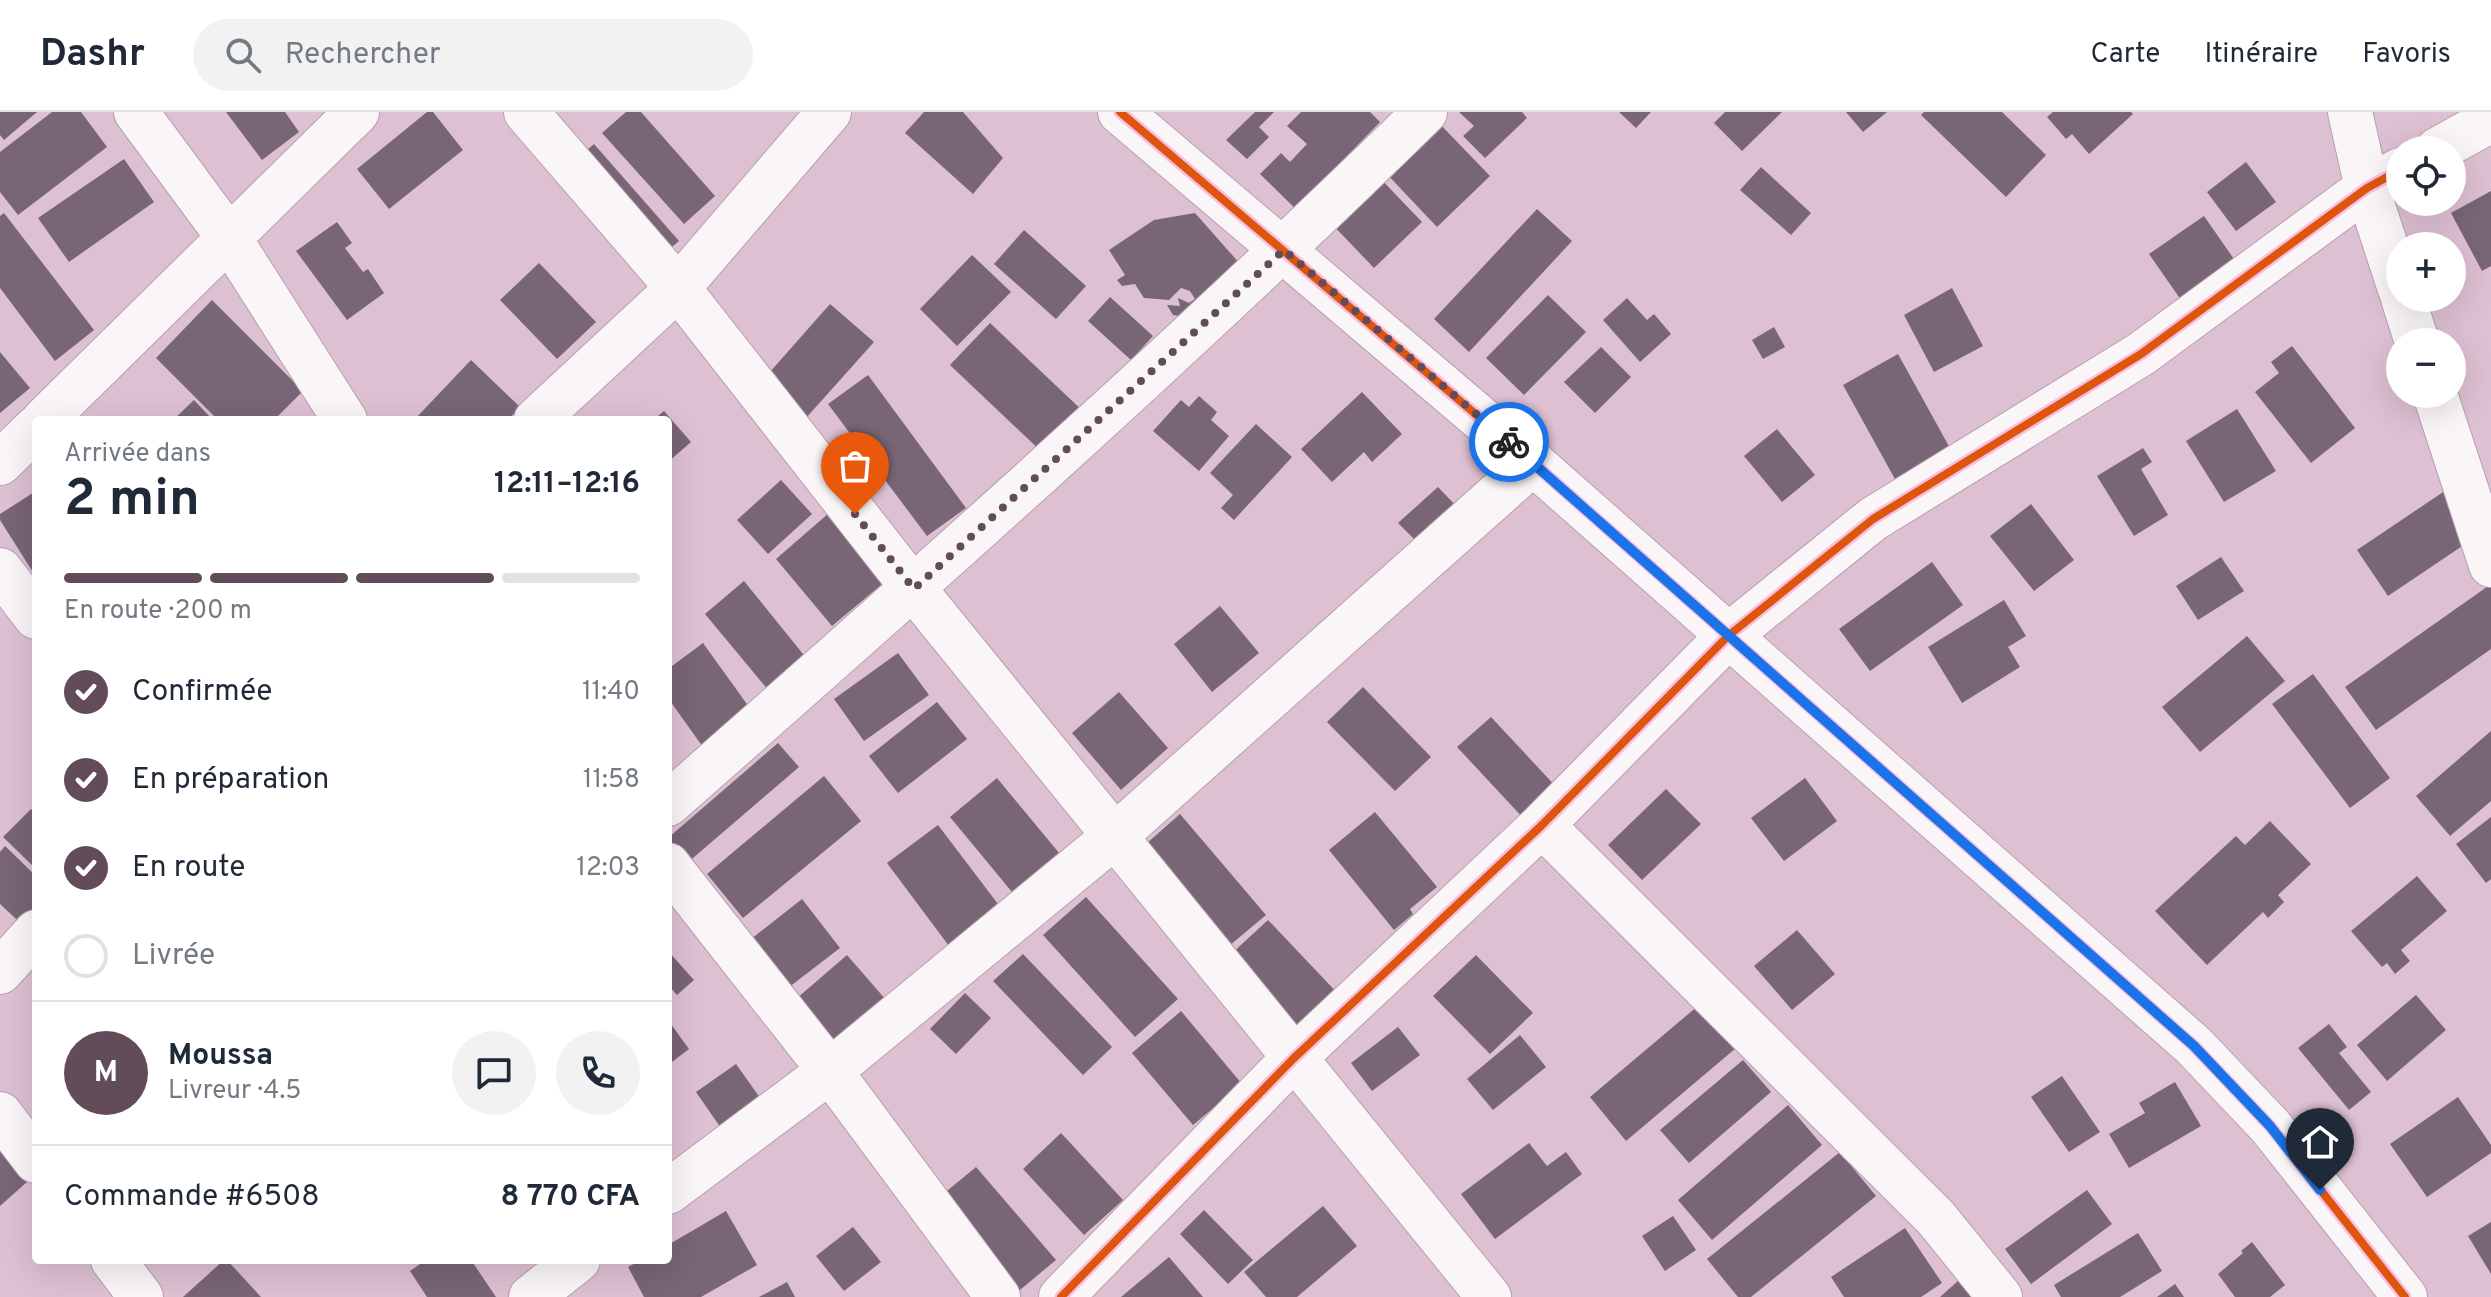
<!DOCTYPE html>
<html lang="fr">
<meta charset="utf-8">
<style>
body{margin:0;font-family:Overpass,sans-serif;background:#f2f2f3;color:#1f2937;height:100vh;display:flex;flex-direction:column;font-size:30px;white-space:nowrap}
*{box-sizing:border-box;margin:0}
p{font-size:26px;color:#747a83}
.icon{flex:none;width:44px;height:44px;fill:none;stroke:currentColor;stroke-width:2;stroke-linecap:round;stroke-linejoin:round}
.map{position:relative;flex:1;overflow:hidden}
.sheet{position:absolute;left:32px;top:304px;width:640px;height:848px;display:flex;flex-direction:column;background:#fff;border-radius:8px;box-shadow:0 8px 32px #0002}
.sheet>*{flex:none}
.fabs{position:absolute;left:2386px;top:24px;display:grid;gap:16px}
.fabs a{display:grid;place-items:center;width:80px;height:80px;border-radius:50%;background:#fff;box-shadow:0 8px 32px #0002;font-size:40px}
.pin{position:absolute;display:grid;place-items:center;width:68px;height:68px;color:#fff;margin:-82px -34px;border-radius:50% 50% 50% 0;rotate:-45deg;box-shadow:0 0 8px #0007}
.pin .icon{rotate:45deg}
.courier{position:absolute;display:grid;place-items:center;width:80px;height:80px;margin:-40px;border:6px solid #1a73e8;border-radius:50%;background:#fff;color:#222;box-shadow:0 2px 10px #0007}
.headline em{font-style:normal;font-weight:700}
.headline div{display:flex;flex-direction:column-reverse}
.headline{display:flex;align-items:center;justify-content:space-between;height:136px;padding:0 32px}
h1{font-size:52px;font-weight:700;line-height:60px}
.bar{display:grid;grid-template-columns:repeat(4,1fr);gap:12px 8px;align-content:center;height:96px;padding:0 32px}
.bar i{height:10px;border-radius:6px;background:#e0e1e3}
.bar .active{background:#624c5a}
.bar p{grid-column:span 4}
.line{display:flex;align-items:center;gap:20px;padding:0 32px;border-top:2px solid #e0e1e3}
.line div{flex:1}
.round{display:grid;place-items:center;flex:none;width:84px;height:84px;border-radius:42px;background:#f2f2f3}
ol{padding:0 32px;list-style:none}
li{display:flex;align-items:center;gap:24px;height:88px}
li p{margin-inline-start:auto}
li .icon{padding:8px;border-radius:50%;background:#624c5a;color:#fff;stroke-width:4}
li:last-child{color:#747a83}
li i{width:44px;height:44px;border:4px solid #e0e1e3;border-radius:50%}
header{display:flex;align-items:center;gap:48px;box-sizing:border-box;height:112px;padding:0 40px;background:#fff;border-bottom:2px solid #e0e1e3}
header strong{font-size:38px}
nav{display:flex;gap:44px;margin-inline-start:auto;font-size:28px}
.search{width:560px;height:72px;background:#f2f2f3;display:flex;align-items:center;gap:20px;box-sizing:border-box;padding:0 28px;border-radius:44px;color:#747a83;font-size:30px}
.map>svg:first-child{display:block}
</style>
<header>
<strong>Dashr</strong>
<div class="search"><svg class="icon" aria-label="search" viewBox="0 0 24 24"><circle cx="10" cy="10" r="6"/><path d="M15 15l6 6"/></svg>Rechercher</div>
<nav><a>Carte</a><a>Itinéraire</a><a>Favoris</a></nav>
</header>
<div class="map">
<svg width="2491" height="1185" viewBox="0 0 2491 1185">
<rect width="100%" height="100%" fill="#ddc0d2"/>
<!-- building -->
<path fill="#786575" d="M0 0H37L4 28 0 23Z
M52 0H81L107 35 18 103 0 80V40Z
M226 0H285L299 20 262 48Z
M427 0H433L463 38 389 97 357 57Z
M626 0H641L715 84 684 112 602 21Z
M924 0H963L1003 46 973 82 905 21Z
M1255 0H1274L1259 15 1269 25 1247 47 1226 28Z
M1301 0H1370L1380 10 1311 81 1305 106 1260 62 1281 41 1290 50 1307 32 1287 14Z
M1459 0H1522L1527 6 1485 46 1463 24 1474 14Z
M1619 0H1651L1636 16Z
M1725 0H1782L1742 39 1714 11Z
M1846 0H1887L1863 20Z
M1924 0H2002L2046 43 2006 85 1921 3Z
M2053 0H2131L2133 2 2089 42 2072 22 2066 27 2047 5Z
M1436 8 1490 64 1437 115 1384 59Z
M594 32 679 129 642 160 557 64Z
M124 47 154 90 69 150 38 106Z
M2246 50 2276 90 2236 119 2207 80Z
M1761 55 1811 101 1791 123 1740 78Z
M1377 63 1422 110 1374 156 1329 109Z
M2491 79V154L2482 159 2451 101Z
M1537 97 1572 129 1469 240 1434 207Z
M4 101 94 218 55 249 0 176V104Z
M1195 101 1249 162 1197 207 1173 203 1167 193 1180 194 1178 186 1189 191 1195 187 1190 179 1181 176 1169 188 1144 186 1135 172 1122 174 1117 168 1125 163 1109 138 1154 108Z
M2204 104 2243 160 2188 198 2149 142Z
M337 110 352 131 345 136 363 160 368 157 384 181 347 208 296 139Z
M1024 118 1086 174 1056 207 994 152Z
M972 143 1011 180 957 234 920 197Z
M539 151 596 210 557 247 500 188Z
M1952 176 1983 234 1934 260 1904 203Z
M1548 183 1586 220 1524 283 1486 246Z
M1110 185 1153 224 1131 248 1088 209Z
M1627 186 1647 208 1654 202 1671 222 1640 250 1603 208Z
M212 188 303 279 274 308H218L156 246Z
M830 192 874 230 789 325 746 287Z
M990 211 1086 302 1046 344 950 253Z
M1774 215 1785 235 1763 247 1752 228Z
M2292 234 2355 316 2311 351 2255 280 2279 261 2271 250Z
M1601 235 1631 265 1595 301 1564 270Z
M0 240 30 276 0 301Z
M1898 242 1956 347 1901 378 1843 273Z
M471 248 520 295 508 308H414Z
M868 263 966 396 927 424 828 292Z
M1362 280 1402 322 1372 350 1364 340 1332 370 1301 337Z
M1199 284 1217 300 1211 308 1229 324 1199 359 1153 319 1181 288 1189 295Z
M194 288 213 308H173Z
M2237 297 2276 359 2224 390 2186 329Z
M664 299 691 330 668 350V308H653Z
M1256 312 1292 345 1234 408 1221 396 1233 383 1210 361Z
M1777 317 1815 363 1782 390 1744 344Z
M2143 336 2152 350 2141 357 2168 403 2134 424 2097 364Z
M781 368 812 402 768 442 737 408Z
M2458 370 2489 416 2388 484 2357 438Z
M1438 375 1458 396 1419 432 1398 411Z
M36 379V465L0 408V402Z
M2031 392 2074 448 2034 479 1990 424Z
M829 401 887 468 832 514 776 447Z
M2221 445 2244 479 2198 508 2176 474Z
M1932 450 1963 493 1870 559 1839 517Z
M744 469 807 547 769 579 705 502Z
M2491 472V537L2376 618 2345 575Z
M2004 488 2026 524 2008 535 2020 555 1962 591 1928 535Z
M1220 494 1259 541 1212 580 1174 532Z
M2247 524 2285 569 2200 640 2162 595Z
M703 531 754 602 705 638 668 586V557Z
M898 541 929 583 864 629 834 587Z
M2313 562 2390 666 2350 696 2272 592Z
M1363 575 1431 645 1395 679 1327 610Z
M1119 580 1168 636 1121 678 1072 621Z
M937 590 967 627 898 681 869 644Z
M1491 605 1560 679 1526 709 1457 635Z
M2491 619V689L2450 724 2416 684Z
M778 631 799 655 686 752 668 732V726Z
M824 664 861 709 743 806 707 762Z
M997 666 1069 753 1022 792 950 705Z
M1805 666 1837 709 1784 749 1751 706Z
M1666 677 1701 712 1642 768 1608 733Z
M31 697 36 702V757L3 725Z
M1375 700 1437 775 1410 797 1413 802 1394 818 1329 738Z
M1180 702 1266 803 1223 839 1138 739Z
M2491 705V767L2486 771 2456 732Z
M2270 709 2311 752 2278 783 2284 790 2268 806 2263 800 2207 853 2155 799 2236 724 2245 733Z
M938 713 1001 796 949 834 887 751Z
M5 734 36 764V813L30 820 0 792V740Z
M2417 764 2447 799 2401 838 2410 849 2395 862 2387 851 2382 855 2351 819Z
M1086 785 1178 887 1135 925 1043 823Z
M802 787 840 836 784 879 746 831Z
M1268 808 1343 887 1305 922 1230 843Z
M1797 818 1835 862 1792 898 1754 854Z
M668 839 694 868 677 883 668 873Z
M1023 842 1112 935 1083 963 993 869Z
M847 843 893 896 843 940 796 887Z
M1476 843 1533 901 1490 942 1433 884Z
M965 881 991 906 956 942 930 917Z
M2416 883 2446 918 2387 969 2357 933Z
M1699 893 1736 936 1626 1029 1590 985Z
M1181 899 1242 972 1193 1013 1132 941Z
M668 908 689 937 668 953Z
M2329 912 2347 935 2339 941 2371 980 2349 998 2298 936Z
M1398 915 1420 943 1372 979 1351 951Z
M1520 923 1546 955 1493 998 1467 967Z
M1743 948 1771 980 1689 1051 1660 1018Z
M736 952 763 990 723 1019 696 980Z
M2062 964 2100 1020 2069 1040 2031 985Z
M2175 970 2201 1014 2129 1056 2109 1022 2145 1001 2139 991Z
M2458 985 2491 1033V1041L2427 1085 2390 1032Z
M1788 993 1822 1033 1712 1128 1678 1088Z
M0 1017 36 1062 0 1094Z
M1061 1021 1123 1088 1084 1123 1023 1057Z
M1529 1031 1547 1054 1566 1040 1582 1062 1495 1127 1461 1082Z
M1840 1040 1876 1084 1751 1185H1738L1707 1147Z
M976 1055 1056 1148 1015 1182 936 1088Z
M2087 1078 2112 1112 2031 1172 2005 1137Z
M1323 1094 1357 1134 1297 1185H1266L1244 1160Z
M1204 1098 1253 1148 1228 1172 1180 1122Z
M726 1099 757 1153 701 1185H644L628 1155 641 1148H668V1133Z
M1673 1104 1696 1138 1665 1159 1642 1124Z
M2491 1110V1162L2468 1124Z
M853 1115 881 1150 844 1179 816 1144Z
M1905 1116 1942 1171 1921 1185H1844L1831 1165Z
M2138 1121 2162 1159 2120 1185H2061L2054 1173Z
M2252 1130 2285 1173 2270 1185H2235L2218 1162 2243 1141 2241 1139Z
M1169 1145 1203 1185H1121Z
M224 1148H227L261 1185H183Z
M426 1148H471L496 1185H427L410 1159Z
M1959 1168 1974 1185H1940Z
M787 1170 795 1185H759Z
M2175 1172 2184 1185H2157Z"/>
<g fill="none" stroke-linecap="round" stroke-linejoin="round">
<defs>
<path id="street" d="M136 0 229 126 345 308
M526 0 678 176 914 477 1489 1185
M2350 0 2367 76 2400 177
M2437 38 2491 8
M2403 186 2417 230
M2435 282 2491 453
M44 308 357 0
M536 308 678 176 829 0
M0 351 36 316
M0 458 36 505
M668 692C925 466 1181 239 1425 0
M1542 713 1936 1106 2000 1185
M668 753 830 959 998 1185
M0 860 36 820
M0 1002 36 1049
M668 1080 830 959 1115 724 1533 351
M113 1148 141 1185
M531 1185 578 1148
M1061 1185 1293 947 1542 713 1728 524 1873 407 2141 242 2367 76 2400 58"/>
<path id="secondary" d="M1120 0 1533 351 2194 934 2270 1014 2405 1185"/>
</defs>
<!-- street casing -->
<use href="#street" stroke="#b7a0ae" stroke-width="46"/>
<!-- secondary casing -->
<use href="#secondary" stroke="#b7a0ae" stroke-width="46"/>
<!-- street -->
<use href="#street" stroke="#faf6f8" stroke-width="44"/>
<!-- secondary -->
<use href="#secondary" stroke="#faf6f8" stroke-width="44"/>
<defs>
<path id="cycleway" d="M1120 0 1533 351 2194 934 2270 1014 2405 1185
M1061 1185 1293 947 1542 713 1728 524 1873 407 2141 242 2367 76 2400 58"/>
</defs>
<!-- cycleway casing -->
<use href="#cycleway" stroke="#f7c0e3" stroke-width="13"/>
<!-- cycleway -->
<use href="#cycleway" stroke="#de550d" stroke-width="8"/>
</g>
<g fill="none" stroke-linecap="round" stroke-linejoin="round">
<!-- done -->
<path stroke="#624c5a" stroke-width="8" stroke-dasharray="0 14.4" d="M855 402 914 477 1284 138 1509 330"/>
<!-- route -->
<path stroke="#1a73e8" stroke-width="10" d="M1509 330 2194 934 2270 1014 2320 1078"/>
</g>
</svg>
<div class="fabs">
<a><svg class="icon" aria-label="locate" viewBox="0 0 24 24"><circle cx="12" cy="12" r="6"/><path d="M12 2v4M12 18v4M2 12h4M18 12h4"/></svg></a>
<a>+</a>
<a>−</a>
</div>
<div class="pin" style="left:855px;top:402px;background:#ea580c"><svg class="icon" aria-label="bag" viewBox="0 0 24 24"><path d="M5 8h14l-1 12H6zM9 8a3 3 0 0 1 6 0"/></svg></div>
<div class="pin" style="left:2320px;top:1078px;background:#1f2937"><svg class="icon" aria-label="home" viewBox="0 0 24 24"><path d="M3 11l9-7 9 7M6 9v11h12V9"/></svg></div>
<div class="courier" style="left:1509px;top:330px"><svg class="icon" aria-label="bike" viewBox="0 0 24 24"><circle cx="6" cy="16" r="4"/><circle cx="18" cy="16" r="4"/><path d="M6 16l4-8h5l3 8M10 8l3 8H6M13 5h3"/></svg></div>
<section class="sheet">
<div class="headline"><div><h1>2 min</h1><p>Arrivée dans</p></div><em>12:11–12:16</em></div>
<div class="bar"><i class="active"></i><i class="active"></i><i class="active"></i><i></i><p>En route · 200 m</p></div>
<ol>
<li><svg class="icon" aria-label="check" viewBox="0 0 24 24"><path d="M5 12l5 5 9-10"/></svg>Confirmée<p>11:40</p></li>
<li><svg class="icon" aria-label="check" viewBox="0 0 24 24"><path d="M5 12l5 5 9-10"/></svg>En préparation<p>11:58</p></li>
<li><svg class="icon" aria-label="check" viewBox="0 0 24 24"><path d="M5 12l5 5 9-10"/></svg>En route<p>12:03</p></li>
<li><i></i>Livrée</li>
</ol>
<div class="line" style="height:144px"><b class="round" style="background:#624c5a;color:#fff">M</b><div><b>Moussa</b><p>Livreur · 4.5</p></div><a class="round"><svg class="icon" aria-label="chat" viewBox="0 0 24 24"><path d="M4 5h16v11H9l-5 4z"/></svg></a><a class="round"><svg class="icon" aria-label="phone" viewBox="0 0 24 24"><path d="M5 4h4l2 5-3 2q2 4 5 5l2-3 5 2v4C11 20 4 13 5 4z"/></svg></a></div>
<div class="line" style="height:104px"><div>Commande #6508</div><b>8 770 CFA</b></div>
</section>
</div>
